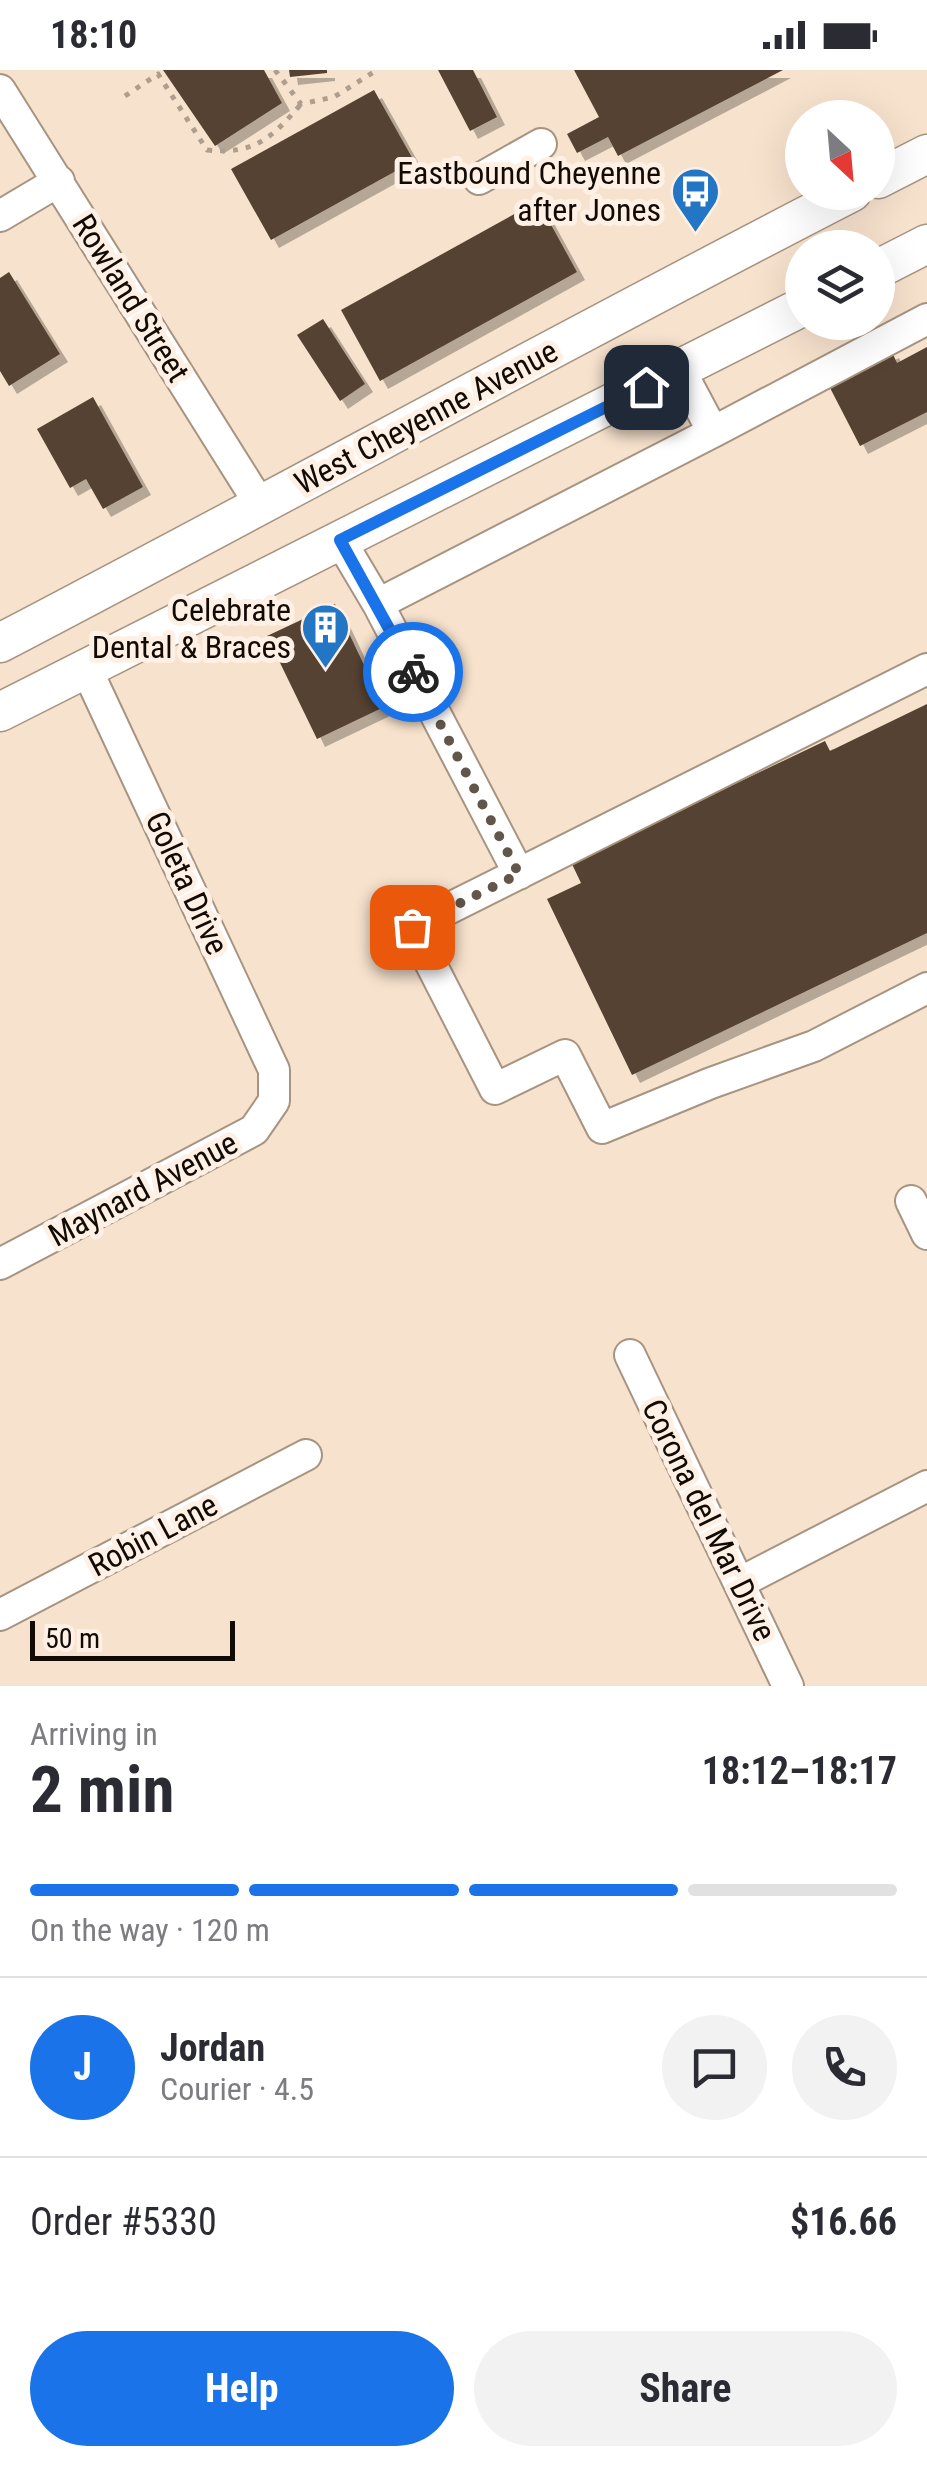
<!DOCTYPE html>
<meta charset="utf-8">
<style>
body{margin:0;font-family:"Roboto Condensed",sans-serif;background:#f2f2f3;color:#2b2b33;height:100vh;display:flex;flex-direction:column;font-size:38px;white-space:nowrap}
*{box-sizing:border-box;margin:0}
p{font-size:32px;color:#7c7c81}
.icon{flex:none;width:55px;height:55px;fill:none;stroke:currentColor;stroke-width:2;stroke-linecap:round;stroke-linejoin:round}
.map{position:relative;height:1616px;overflow:hidden}
.panel{display:flex;flex-direction:column;background:#fff;flex:1}
.panel>*{flex:none}
.needle{width:65px;rotate:154deg}
.tools{position:absolute;left:785px;top:30px;display:grid;gap:20px}
.tools a{display:grid;place-items:center;width:110px;height:110px;border-radius:50%;background:#fff;box-shadow:0 10px 40px #0002;font-size:50px}
.scale{position:absolute;left:30px;bottom:25px;width:205px;box-sizing:border-box;padding-left:10px;border:5px solid #120b05;border-top:0;font-size:28px;line-height:35px;white-space:nowrap;color:#120b05;-webkit-text-stroke:8px #fef0e4;paint-order:stroke}
.pin{position:absolute;display:grid;place-items:center;width:85px;height:85px;color:#fff;margin:-42px;border-radius:20px;box-shadow:0 5px 15px #0006}
.courier{position:absolute;display:grid;place-items:center;width:100px;height:100px;margin:-50px;border:8px solid #1a73e8;border-radius:50%;background:#fff;color:#222;box-shadow:0 2px 12px #0007}
.summary em{font-style:normal;font-weight:700}
.summary div{display:flex;flex-direction:column-reverse}
.summary{display:flex;align-items:center;justify-content:space-between;height:170px;padding:0 30px}
h1{font-size:65px;font-weight:700;line-height:75px}
.bar{display:grid;grid-template-columns:repeat(4,1fr);gap:15px 10px;align-content:center;height:120px;padding:0 30px}
.bar i{height:12px;border-radius:8px;background:#e1e1e2}
.bar .active{background:#1a73e8}
.bar p{grid-column:span 4}
.line{display:flex;align-items:center;gap:25px;padding:0 30px;border-top:2px solid #e1e1e2}
.line div{flex:1}
.round{display:grid;place-items:center;flex:none;width:105px;height:105px;border-radius:52px;background:#f2f2f3}
.button{display:flex;gap:20px;margin-top:auto;padding:20px 30px}
.button a{flex:1;height:115px;border-radius:60px;background:#1a73e8;color:#fff;font-size:40px;font-weight:700;line-height:115px;text-align:center}
.button a+a{background:#f2f2f3;color:#2b2b33}
.status{display:flex;justify-content:space-between;align-items:center;height:70px;padding:0 50px;background:#fff;direction:ltr}
.status svg{height:28px;fill:currentColor}
.map>svg:first-child{display:block}
</style>
<div class="status"><b>18:10</b><svg viewBox="0 0 49 12"><path d="M0 12V9h3v3zM5 12V6h3v6zM10 12V3h3v9zM15 12V0h3v12zM26 1h20v11H26zM47 4h2v5h-2z"/></svg></div>
<div class="map">
<svg width="927" height="1616" viewBox="0 0 927 1616">
<defs>
<filter id="shadow"><feDropShadow dx="8" dy="8" stdDeviation="0" flood-color="#0004"/></filter>
</defs>
<rect width="100%" height="100%" fill="#f7e2cd"/>
<!-- building -->
<path fill="#544332" filter="url(#shadow)" d="M163 0H264L282 33 215 76Z
M289 0H327V3L290 7Z
M438 0H473L497 47 470 61Z
M574 0H783L618 86 608 67 577 83 567 64 599 47Z
M374 20 414 91 271 170 231 99Z
M538 131 577 202 380 311 341 240Z
M9 202 60 284 9 316 0 301V208Z
M323 249 365 314 340 331 297 265Z
M927 277V342L860 376 827 312 891 280 897 293Z
M93 327 143 417 103 439 86 409 70 418 37 359Z
M335 534 384 637 317 669 267 566Z
M927 634V863L632 1005 547 829 581 813 571 792 825 671 830 681Z"/>
<g fill="none" stroke-linecap="round" stroke-linejoin="round">
<defs>
<path id="minor" d="M0 20 261 436
M479 109 541 74
M0 146 59 111
M680 300 713 362 927 249
M340 470 378 534 519 804
M378 534 713 362
M927 599 412 857 495 1019 565 985 602 1058 711 1013 814 976 927 918
M911 1131 927 1164
M0 1194 254 1060 274 1031V1000L86 598
M630 1285 788 1616
M739 1513 927 1416
M0 1545 306 1385"/>
<path id="major" d="M878 109 927 84
M878 199 927 174
M0 573C285 424 566 269 852 122
M0 642 802 237"/>
</defs>
<!-- minor casing -->
<use href="#minor" stroke="#a79480" stroke-width="34"/>
<!-- major casing -->
<use href="#major" stroke="#a79480" stroke-width="41"/>
<!-- path -->
<path stroke="#ae9e8d" stroke-width="5" stroke-dasharray="5 8" stroke-linecap="butt" d="M275 0 301 34 334 27 377 0
M125 26 158 4 207 80C254 85 272 68 301 34"/>
<!-- minor -->
<use href="#minor" stroke="#fff" stroke-width="30"/>
<!-- major -->
<use href="#major" stroke="#fff" stroke-width="38"/>
</g>
<g fill="none" stroke-linecap="round" stroke-linejoin="round">
<!-- done -->
<path stroke="#62564b" stroke-width="10" stroke-dasharray="0 18" d="M412 857 519 804 413 602"/>
<!-- route -->
<path stroke="#1a73e8" stroke-width="12" d="M413 602 340 470 646 317"/>
</g>
<!-- icons -->
<defs>
<symbol id="bus-pin" viewBox="-11 -11 22 30"><path d="M0 17L-7.5 6A9.5 9.5 0 1 1 7.5 6Z" fill="#2276c4" stroke="#fef0e4"/><path d="M-5-6H5V4H4V6H2V4H-2V6H-4V4H-5ZM-3.5-4V0h7V-4ZM-3.5 1.2v1.5H-2V1.2ZM2 1.2v1.5H3.5V1.2Z" fill="#fff"/></symbol>
<symbol id="building-pin" viewBox="-11 -11 22 30"><path d="M0 17L-7.5 6A9.5 9.5 0 1 1 7.5 6Z" fill="#2276c4" stroke="#fef0e4"/><path d="M-4-6H4V6H1V3H-1V6H-4ZM-2.5-4.3h1.7v1.8h-1.7ZM.8-4.3h1.7v1.8H.8ZM-2.5-1h1.7V.8h-1.7ZM.8-1h1.7V.8H.8Z" fill="#fff"/></symbol>
</defs>
<g fill-rule="evenodd">
<use href="#bus-pin" x="668" y="94" width="55" height="75"/>
<use href="#building-pin" x="298" y="530" width="55" height="75"/>
</g>
<g text-anchor="middle" dominant-baseline="central" stroke-width="10" stroke-linejoin="round" paint-order="stroke">
<!-- poi labels -->
<g font-size="32" fill="#120b05" stroke="#fef0e4" text-anchor="end">
<text x="661" y="103">Eastbound Cheyenne<tspan x="661" dy="37">after Jones</tspan></text>
<text x="291" y="540">Celebrate<tspan x="291" dy="37">Dental &amp; Braces</tspan></text>
</g>
<!-- street labels -->
<g font-size="32" fill="#120b05" stroke="#fef0e4">
<text transform="translate(131 228) rotate(58)">Rowland Street</text>
<text transform="translate(426 347) rotate(-28)">West Cheyenne Avenue</text>
<text transform="translate(187 813) rotate(65)">Goleta Drive</text>
<text transform="translate(143 1119) rotate(-28)">Maynard Avenue</text>
<text transform="translate(709 1450) rotate(64)">Corona del Mar Drive</text>
<text transform="translate(153 1465) rotate(-28)">Robin Lane</text>
</g>
</g>
</svg>
<div class="tools">
<a><svg class="needle" viewBox="-14 -14 28 28"><path d="M0-13l5 13h-10z" fill="#e53935"/><path d="M0 13l5-13h-10z" fill="#7c7c81"/></svg></a>
<a><svg class="icon" aria-label="layers" viewBox="0 0 24 24"><path d="M12 4l9 5-9 5-9-5zM3 14l9 5 9-5"/></svg></a>
</div>
<div class="scale">50 m</div>
<div class="pin" style="left:412px;top:857px;background:#ea580c"><svg class="icon" aria-label="bag" viewBox="0 0 24 24"><path d="M5 8h14l-1 12H6zM9 8a3 3 0 0 1 6 0"/></svg></div>
<div class="pin" style="left:646px;top:317px;background:#1f2937"><svg class="icon" aria-label="home" viewBox="0 0 24 24"><path d="M3 11l9-7 9 7M6 9v11h12V9"/></svg></div>
<div class="courier" style="left:413px;top:602px"><svg class="icon" aria-label="bike" viewBox="0 0 24 24"><circle cx="6" cy="16" r="4"/><circle cx="18" cy="16" r="4"/><path d="M6 16l4-8h5l3 8M10 8l3 8H6M13 5h3"/></svg></div>
</div>
<section class="panel">
<div class="summary"><div><h1>2 min</h1><p>Arriving in</p></div><em>18:12–18:17</em></div>
<div class="bar"><i class="active"></i><i class="active"></i><i class="active"></i><i></i><p>On the way · 120 m</p></div>
<div class="line" style="height:180px"><b class="round" style="background:#1a73e8;color:#fff">J</b><div><b>Jordan</b><p>Courier · 4.5</p></div><a class="round"><svg class="icon" aria-label="chat" viewBox="0 0 24 24"><path d="M4 5h16v11H9l-5 4z"/></svg></a><a class="round"><svg class="icon" aria-label="phone" viewBox="0 0 24 24"><path d="M5 4h4l2 5-3 2q2 4 5 5l2-3 5 2v4C11 20 4 13 5 4z"/></svg></a></div>
<div class="line" style="height:130px"><div>Order #5330</div><b>$16.66</b></div>
<div class="button"><a>Help</a><a>Share</a></div>
</section>
